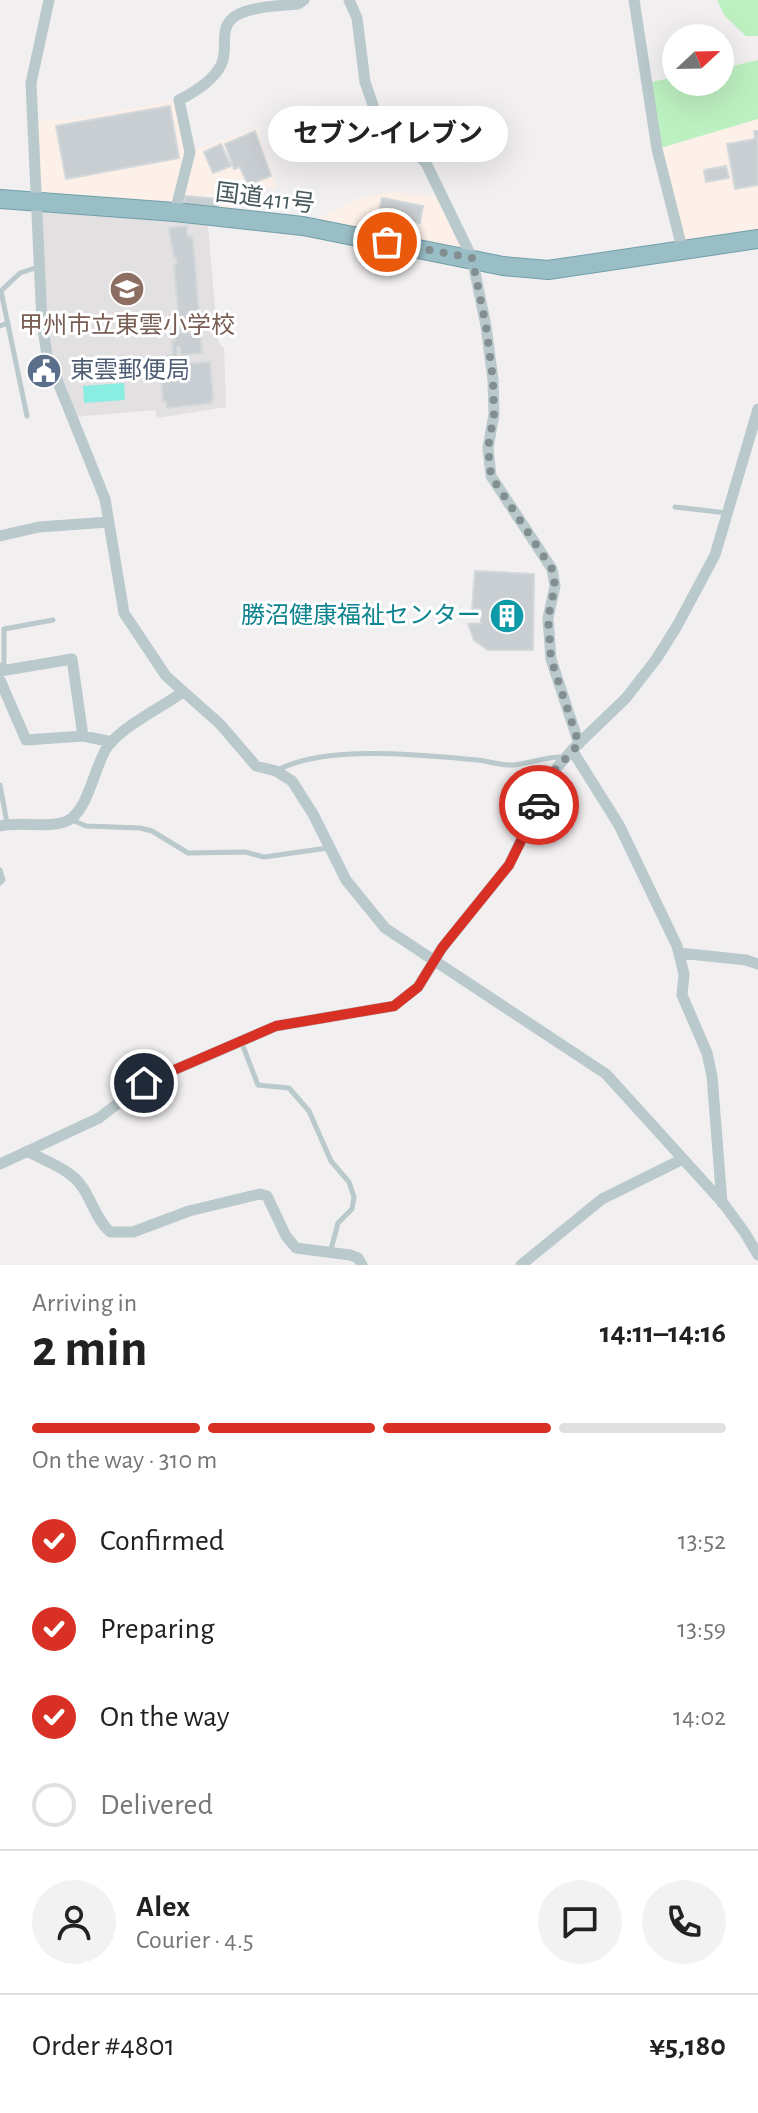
<!DOCTYPE html>
<meta charset="utf-8">
<style>
body{margin:0;font-family:"Alegreya Sans","Noto Sans JP",sans-serif;background:#f2f2f2;color:#222;height:100vh;display:flex;flex-direction:column;font-size:30px;white-space:nowrap}
*{box-sizing:border-box;margin:0}
p{font-size:26px;color:#767676}
.icon{flex:none;width:44px;height:44px;fill:none;stroke:currentColor;stroke-width:2;stroke-linecap:round;stroke-linejoin:round}
.map{position:relative;height:1265px;overflow:hidden}
.side{display:flex;flex-direction:column;background:#fff;flex:1}
.side>*{flex:none}
.needle{width:52px;rotate:68deg}
.tools{position:absolute;left:662px;top:24px;display:grid;gap:16px}
.tools a{display:grid;place-items:center;width:72px;height:72px;border-radius:50%;background:#fff;box-shadow:0 8px 32px #0002;font-size:40px}
.pin{position:absolute;display:grid;place-items:center;width:68px;height:68px;color:#fff;margin:-34px;border:4px solid #fff;border-radius:50%;box-shadow:0 2px 8px #0007}
.courier{position:absolute;display:grid;place-items:center;width:80px;height:80px;margin:-40px;border:6px solid #d93025;border-radius:50%;background:#fff;color:#222;box-shadow:0 2px 10px #0007}
.bubble{position:absolute;height:56px;border-radius:28px;background:#fff;box-shadow:0 8px 32px #0002;font-size:26px;font-weight:700;line-height:56px;text-align:center}
.overview em{font-style:normal;font-weight:700}
.overview div{display:flex;flex-direction:column-reverse}
.overview{display:flex;align-items:center;justify-content:space-between;height:136px;padding:0 32px}
h1{font-size:52px;font-weight:700;line-height:60px}
.bar{display:grid;grid-template-columns:repeat(4,1fr);gap:12px 8px;align-content:center;height:96px;padding:0 32px}
.bar i{height:10px;border-radius:6px;background:#e0e0e0}
.bar .current{background:#d93025}
.bar p{grid-column:span 4}
.line{display:flex;align-items:center;gap:20px;padding:0 32px;border-top:2px solid #e0e0e0}
.line div{flex:1}
.round{display:grid;place-items:center;flex:none;width:84px;height:84px;border-radius:42px;background:#f2f2f2}
ol{padding:0 32px;list-style:none}
li{display:flex;align-items:center;gap:24px;height:88px}
li p{margin-inline-start:auto}
li .icon{padding:8px;border-radius:50%;background:#d93025;color:#fff;stroke-width:4}
li:last-child{color:#767676}
li i{width:44px;height:44px;border:4px solid #e0e0e0;border-radius:50%}
.map>svg:first-child{display:block}
</style>
<div class="map">
<svg width="758" height="1265" viewBox="0 0 758 1265">
<rect width="100%" height="100%" fill="#f2eff0"/>
<!-- commercial -->
<path fill="#fcf0e8" d="M179 100 190 152 257 128 276 187 234 191 229 218 35 201 32 121 74 119Z
M758 119V238L683 252 657 149Z
M391 192 442 196 472 258 303 226 356 199Z"/>
<!-- education -->
<path fill="#e3e0e2" d="M35 201 207 216 218 342 224 348 226 407 157 418 155 410 73 417 47 355Z"/>
<!-- green -->
<path fill="#bdf0c0" d="M717 0H758V36H746L725 16Z
M758 60V119L657 149 646 83 676 77V82H720V69Z"/>
<!-- water -->
<path fill="#89ede1" d="M124 383 125 400 84 403 83 386Z"/>
<!-- building -->
<path fill="#c9ced2" stroke="#d3d8db" stroke-width="2" d="M170 106 179 158 66 179 56 126Z
M255 131 271 176 248 185 240 167 234 169 225 144Z
M754 131H758V185L735 189 727 144 755 139Z
M221 144 231 166 213 173 204 152Z
M726 166 729 178 706 182 704 170Z
M185 196 218 199V208L184 204Z
M382 198 423 206 420 223 378 215Z
M187 226V236H191L193 242 199 312H203L205 331H200L202 353 181 355 180 347H177V354L179 364 210 362 213 397 211 403 167 408 166 401H163L160 366 168 365 167 355H173L172 341H175V334L180 333 174 265 177 264 176 258H174L169 228Z
M475 571 534 574 533 650H488L474 640 468 624 481 623V609H472Z"/>
<g fill="none" stroke-linecap="round" stroke-linejoin="round">
<defs>
<path id="trunk" d="M0 199 175 212 303 226 503 266 548 270 758 239"/>
</defs>
<!-- trunk casing -->
<use href="#trunk" stroke="#719faa" stroke-width="20"/>
<!-- service -->
<path stroke="#bac9cc" stroke-width="5" d="M0 326 8 323
M27 416 1 291 20 273 38 267
M675 507 727 513
M0 665H4V629L53 620
M276 771C324 744 423 755 477 760 489 761 502 766 514 765 530 763 545 757 562 757
M0 785 7 823
M72 820 86 826 140 828 152 831 188 853 245 852 264 857 328 848
M0 870 3 880 0 883
M241 1041 258 1085 289 1088 309 1111 331 1161 349 1182 354 1197 352 1209 338 1223 330 1253"/>
<!-- minor -->
<path stroke="#bac9cc" stroke-width="11" d="M49 0 31 83 42 323 47 355 105 499 124 613 166 676 220 724 256 766 276 771 292 781 313 814 346 880 385 928 606 1074 723 1203 745 1233 758 1255
M349 0 357 18 365 82 376 114 426 163 472 258 486 326 493 380 494 414 488 448 491 476 552 569 555 586 548 618 551 659 579 744
M634 0 657 149 683 252
M175 212 190 152 179 100C195 92 213 81 221 65 230 48 216 27 237 15 254 6 280 6 298 4L304 0
M0 536 39 527 109 522
M0 671 72 659 83 736
M0 680 26 740 83 736 112 742
M572 750 619 825 677 946 684 974 682 995 707 1053 712 1076 722 1203
M0 826C21 821 48 829 67 821 89 811 94 765 108 746 123 726 162 707 183 692
M679 953 746 960 758 964
M27 1151C41 1159 59 1165 71 1175 90 1189 93 1217 110 1232H133L189 1211 260 1194 267 1196 286 1236 296 1248 350 1255 358 1258 362 1265
M0 1164 99 1118 144 1083 276 1026 394 1006 418 987 442 948 509 865 554 771 572 750 626 698 657 658 677 626 715 555 758 409
M521 1265 602 1199 683 1159"/>
<!-- trunk -->
<use href="#trunk" stroke="#9abec6" stroke-width="18"/>
</g>
<g fill="none" stroke-linecap="round" stroke-linejoin="round">
<!-- done -->
<path stroke="#838e90" stroke-width="8" stroke-dasharray="0 14.4" d="M387 242 472 258 486 326 493 380 494 414 488 448 491 476 552 569 555 586 548 618 551 659 579 744 554 771 539 805"/>
<!-- route -->
<path stroke="#d93025" stroke-width="10" d="M144 1083 276 1026 394 1006 418 987 442 948 509 865 539 805"/>
</g>
<!-- icons -->
<defs>
<symbol id="school-disc" viewBox="-11 -11 22 22"><circle r="9.5" fill="#8d6e63" stroke="#fff"/><path d="M0-5L7-2L0 1L-7-2ZM-4 1L0 2.5L4 1V4Q0 6-4 4Z" fill="#fff"/></symbol>
<symbol id="civic-disc" viewBox="-11 -11 22 22"><circle r="9.5" fill="#5c6f8a" stroke="#fff"/><path d="M-.6-6.5H3V-4.5H.6V-3L4-1V1h2V6H-6V1h2V-1L-.6-3ZM-1.2 2.5V6h2.4V2.5Z" fill="#fff"/></symbol>
<symbol id="building-disc" viewBox="-11 -11 22 22"><circle r="9.5" fill="#0f9aa8" stroke="#fff"/><path d="M-4-6H4V6H1V3H-1V6H-4ZM-2.5-4.3h1.7v1.8h-1.7ZM.8-4.3h1.7v1.8H.8ZM-2.5-1h1.7V.8h-1.7ZM.8-1h1.7V.8H.8Z" fill="#fff"/></symbol>
</defs>
<g fill-rule="evenodd">
<use href="#school-disc" x="107" y="269" width="40" height="40"/>
<use href="#civic-disc" x="24" y="351" width="40" height="40"/>
<use href="#building-disc" x="487" y="596" width="40" height="40"/>
</g>
<g text-anchor="middle" dominant-baseline="central" stroke-width="6" stroke-linejoin="round" paint-order="stroke">
<!-- street labels -->
<g font-size="24" fill="#47595d" stroke="#fff">
<text transform="translate(265 199) rotate(7)">国道411号</text>
</g>
<!-- education labels -->
<g font-size="24" fill="#785e54" stroke="#fff">
<text x="127" y="326">甲州市立東雲小学校</text>
</g>
<!-- service labels -->
<g font-size="24" fill="#4e5e75" stroke="#fff" text-anchor="start">
<text x="70" y="371">東雲郵便局</text>
</g>
<!-- culture labels -->
<g font-size="24" fill="#0d838f" stroke="#fff" text-anchor="end">
<text x="481" y="616">勝沼健康福祉センター</text>
</g>
</g>
</svg>
<div class="tools">
<a><svg class="needle" viewBox="-14 -14 28 28"><path d="M0-13l5 13h-10z" fill="#e53935"/><path d="M0 13l5-13h-10z" fill="#767676"/></svg></a>
</div>
<div class="pin" style="left:387px;top:242px;background:#ea580c"><svg class="icon" aria-label="bag" viewBox="0 0 24 24"><path d="M5 8h14l-1 12H6zM9 8a3 3 0 0 1 6 0"/></svg></div>
<div class="pin" style="left:144px;top:1083px;background:#1f2937"><svg class="icon" aria-label="home" viewBox="0 0 24 24"><path d="M3 11l9-7 9 7M6 9v11h12V9"/></svg></div>
<div class="courier" style="left:539px;top:805px"><svg class="icon" aria-label="car" viewBox="0 0 24 24"><path d="M5 17H2v-5l4-1 3-4h7l3 4 3 1v5h-3M9 17h6M6 11h13"/><circle cx="7" cy="17" r="2"/><circle cx="17" cy="17" r="2"/></svg></div>
<div class="bubble" style="left:268px;top:106px;width:240px">セブン-イレブン</div>
</div>
<section class="side">
<div class="overview"><div><h1>2 min</h1><p>Arriving in</p></div><em>14:11–14:16</em></div>
<div class="bar"><i class="current"></i><i class="current"></i><i class="current"></i><i></i><p>On the way · 310 m</p></div>
<ol>
<li><svg class="icon" aria-label="check" viewBox="0 0 24 24"><path d="M5 12l5 5 9-10"/></svg>Confirmed<p>13:52</p></li>
<li><svg class="icon" aria-label="check" viewBox="0 0 24 24"><path d="M5 12l5 5 9-10"/></svg>Preparing<p>13:59</p></li>
<li><svg class="icon" aria-label="check" viewBox="0 0 24 24"><path d="M5 12l5 5 9-10"/></svg>On the way<p>14:02</p></li>
<li><i></i>Delivered</li>
</ol>
<div class="line" style="height:144px"><a class="round"><svg class="icon" aria-label="person" viewBox="0 0 24 24"><circle cx="12" cy="8" r="4"/><path d="M4 21q1-7 8-7t8 7"/></svg></a><div><b>Alex</b><p>Courier · 4.5</p></div><a class="round"><svg class="icon" aria-label="chat" viewBox="0 0 24 24"><path d="M4 5h16v11H9l-5 4z"/></svg></a><a class="round"><svg class="icon" aria-label="phone" viewBox="0 0 24 24"><path d="M5 4h4l2 5-3 2q2 4 5 5l2-3 5 2v4C11 20 4 13 5 4z"/></svg></a></div>
<div class="line" style="height:104px"><div>Order #4801</div><b>¥5,180</b></div>
</section>
